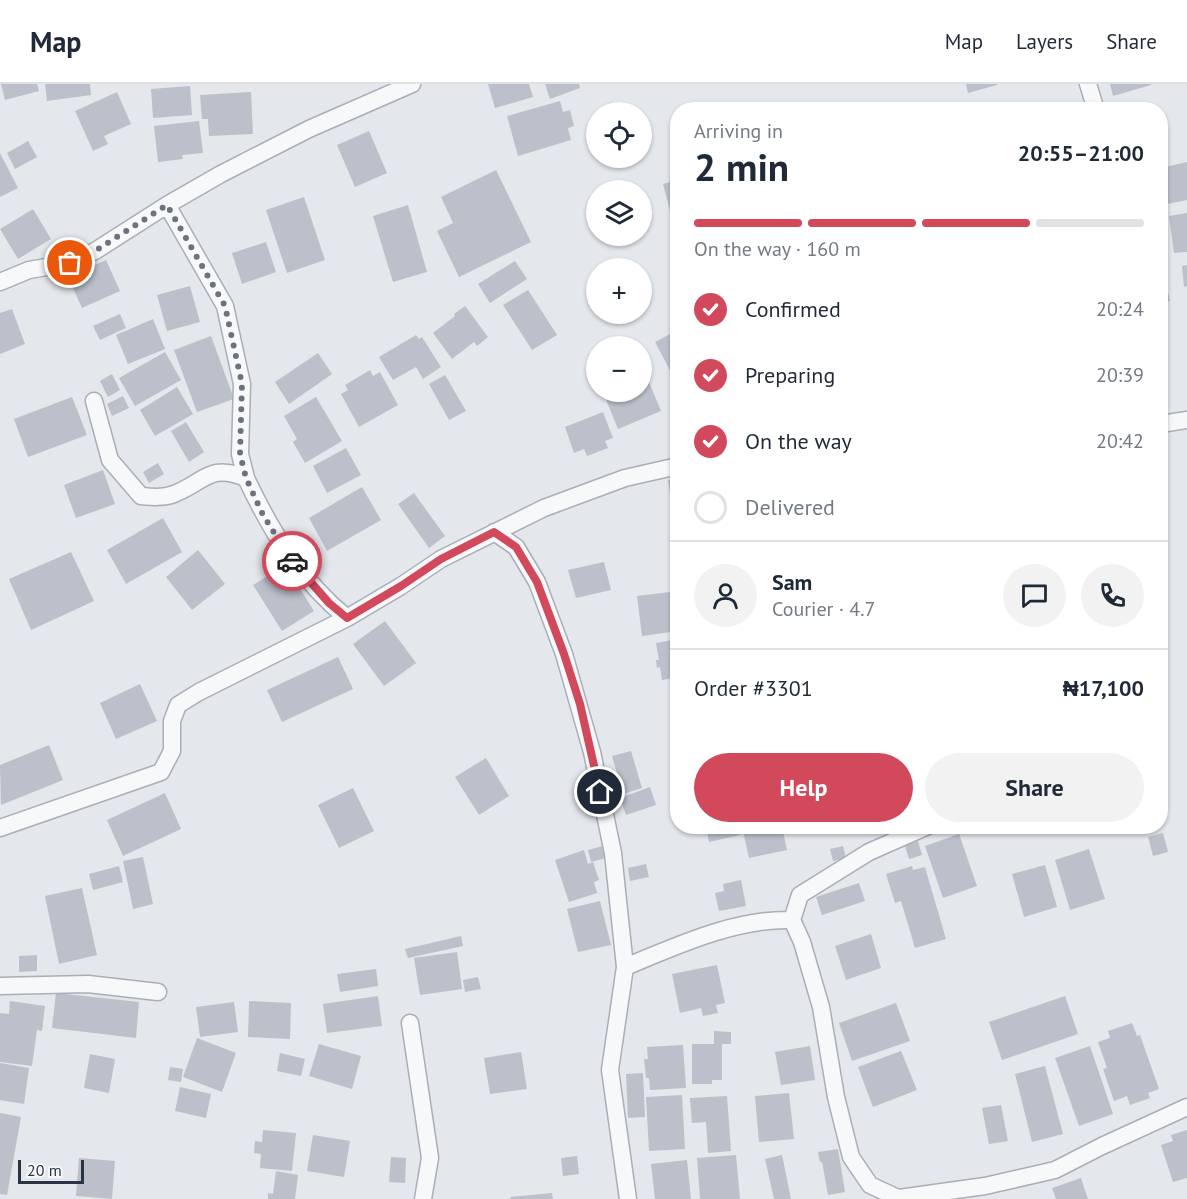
<!DOCTYPE html>
<meta charset="utf-8">
<style>
body{margin:0;font-family:"PT Sans",sans-serif;background:#f2f2f3;color:#1f2937;height:100vh;display:flex;flex-direction:column;font-size:22px;white-space:nowrap}
*{box-sizing:border-box;margin:0}
p{font-size:20px;color:#747a83}
.icon{flex:none;width:33px;height:33px;fill:none;stroke:currentColor;stroke-width:2;stroke-linecap:round;stroke-linejoin:round}
.map{position:relative;flex:1;overflow:hidden}
.panel{position:absolute;left:670px;top:18px;width:498px;height:732px;display:flex;flex-direction:column;background:#fff;border-radius:24px;box-shadow:0 2px 4px #0004}
.panel>*{flex:none}
.fabs{position:absolute;left:586px;top:18px;display:grid;gap:12px}
.fabs a{display:grid;place-items:center;width:66px;height:66px;border-radius:50%;background:#fff;box-shadow:0 2px 4px #0004;font-size:30px}
.scale{position:absolute;left:18px;bottom:15px;width:66px;box-sizing:border-box;padding-left:6px;border:3px solid #2b3445;border-top:0;font-size:16px;line-height:21px;white-space:nowrap;color:#2b3445;-webkit-text-stroke:4px #f4f6f9;paint-order:stroke}
.pin{position:absolute;display:grid;place-items:center;width:51px;height:51px;color:#fff;margin:-26px;border:3px solid #fff;border-radius:50%;box-shadow:0 2px 6px #0007}
.courier{position:absolute;display:grid;place-items:center;width:60px;height:60px;margin:-30px;border:4px solid #d1495b;border-radius:50%;background:#fff;color:#222;box-shadow:0 2px 8px #0007}
.summary em{font-style:normal;font-weight:600}
.summary div{display:flex;flex-direction:column-reverse}
.summary{display:flex;align-items:center;justify-content:space-between;height:102px;padding:0 24px}
h1{font-size:39px;font-weight:600;line-height:45px}
.bar{display:grid;grid-template-columns:repeat(4,1fr);gap:9px 6px;align-content:center;height:72px;padding:0 24px}
.bar i{height:8px;border-radius:4px;background:#e0e1e3}
.bar .selected{background:#d1495b}
.bar p{grid-column:span 4}
.line{display:flex;align-items:center;gap:15px;padding:0 24px;border-top:2px solid #e0e1e3}
.line div{flex:1}
.round{display:grid;place-items:center;flex:none;width:63px;height:63px;border-radius:32px;background:#f2f2f3}
ol{padding:0 24px;list-style:none}
li{display:flex;align-items:center;gap:18px;height:66px}
li p{margin-inline-start:auto}
li .icon{padding:6px;border-radius:50%;background:#d1495b;color:#fff;stroke-width:4}
li:last-child{color:#747a83}
li i{width:33px;height:33px;border:3px solid #e0e1e3;border-radius:50%}
.primary-button{display:flex;gap:12px;margin-top:auto;padding:12px 24px}
.primary-button a{flex:1;height:69px;border-radius:36px;background:#d1495b;color:#fff;font-size:24px;font-weight:600;line-height:69px;text-align:center}
.primary-button a+a{background:#f2f2f3;color:#1f2937}
header{display:flex;align-items:center;gap:36px;box-sizing:border-box;height:84px;padding:0 30px;background:#fff;border-bottom:2px solid #e0e1e3}
header strong{font-size:28px}
nav{display:flex;gap:33px;margin-inline-start:auto;font-size:21px}
.map>svg:first-child{display:block}
</style>
<header>
<strong>Map</strong>
<nav><a>Map</a><a>Layers</a><a>Share</a></nav>
</header>
<div class="map">
<svg width="1187" height="1115" viewBox="0 0 1187 1115">
<rect width="100%" height="100%" fill="#e4e7ec"/>
<!-- building -->
<path fill="#bbc0ca" d="M1 0H37L39 7 5 16Z
M45 0H90L91 11 47 17Z
M488 0H529L533 13 495 24Z
M545 0H579L580 4 550 15Z
M966 0H997V1L968 9Z
M1110 0H1151V1L1113 12Z
M190 2 192 31 153 34 151 5Z
M117 8 131 40 104 52 108 60 93 67 75 27Z
M251 8 253 50 209 52 208 35H202L200 11Z
M560 17 563 28 570 26 574 42 568 44 571 56 518 72 507 32Z
M199 37 203 69 182 71 183 75 158 78 154 42Z
M369 47 387 89 355 103 337 61Z
M28 57 37 73 15 85 7 69Z
M0 69 18 104 0 113Z
M1187 78V116L1168 120 1161 84Z
M496 86 531 158 459 193 437 147 453 139 441 113Z
M678 96V132L672 134 663 100Z
M304 113 325 176 287 189 266 126Z
M408 121 427 188 393 198 373 132Z
M33 125 51 155 18 175 0 145Z
M1187 129V168L1174 169 1169 132Z
M266 158 276 188 242 200 232 169Z
M106 176 120 207 82 224 68 193Z
M515 177 527 195 490 219 478 200Z
M1162 180 1170 217 1161 219V181Z
M1187 181V202L1184 203 1182 182Z
M190 202 200 238 167 247 157 211Z
M528 206 557 251 532 266 503 221Z
M465 222 488 253 477 262 474 258 452 275 433 249 455 232 454 230Z
M12 225 25 260 0 270V229Z
M120 230 126 244 100 256 93 242Z
M153 235 165 265 128 280 116 251Z
M678 246V284L671 288 655 258Z
M416 251 419 255 422 253 441 283 423 295 416 283 393 296 379 273Z
M211 252 234 315 197 328 174 266Z
M631 254 635 262H610Z
M165 268 181 296 135 322 119 294Z
M597 268V292L588 271Z
M318 269 332 290 289 320 275 298Z
M642 281 661 327 618 345 603 308H642Z
M370 286 373 292 380 288 398 321 359 343 341 310 348 306 345 301Z
M112 290 120 306 108 313 100 297Z
M445 291 466 327 449 336 429 300Z
M177 303 193 330 155 352 140 326Z
M678 304V327L670 307Z
M123 312 129 324 112 332 107 320Z
M72 313 87 351 28 373 14 335Z
M316 313 342 357 305 379 293 358 297 355 284 332Z
M603 328 613 354 605 357 608 364 587 372 584 365 574 369 565 343Z
M186 338 204 368 189 378 171 347Z
M346 364 361 391 327 409 313 382Z
M158 379 164 390 149 399 143 388Z
M103 386 115 420 76 434 64 401Z
M678 395V441L675 442 668 396Z
M362 403 381 436 327 467 309 434Z
M414 409 445 452 429 464 398 420Z
M163 434 182 468 126 500 107 466Z
M198 466 225 500 192 526 166 493Z
M71 468 94 517 31 546 9 495Z
M604 478 611 506 576 514 568 486Z
M285 481 314 527 282 547 253 501Z
M678 507V547L642 552 637 512Z
M385 537 416 579 384 602 353 560Z
M678 555V593L662 596 660 583 657 584 656 576H659L656 559Z
M338 573 353 605 282 638 267 606Z
M140 600 157 637 116 655 100 619Z
M678 641V662H677L672 643Z
M49 661 63 696 1 721 0 681Z
M631 667 642 704 623 710 612 672Z
M486 674 509 712 479 731 455 693Z
M650 703 656 721 626 731 620 714Z
M353 704 374 747 339 764 318 721Z
M165 709 181 745 123 772 107 736Z
M706 742H738L740 751 709 758Z
M742 742H782L787 766 749 774Z
M1163 749 1168 768 1153 772 1148 753Z
M959 750 977 802 943 814 925 762Z
M918 757 922 771 909 775 905 762Z
M603 762 606 774 591 778 588 766Z
M843 762 846 774 833 777 830 765Z
M1089 765 1105 815 1070 826 1055 776Z
M584 766 588 780 593 778 599 796 594 798 597 809 569 818 555 776Z
M143 773 153 820 133 825 123 777Z
M646 780 649 793 630 797 628 784Z
M1045 781 1057 823 1024 833 1012 790Z
M119 782 123 798 93 806 89 790Z
M912 782 913 786 925 783 946 855 915 864 901 817 895 819 886 790Z
M741 796 746 822 719 827 715 809 724 807 723 800Z
M859 799 865 817 822 831 816 813Z
M82 804 97 871 59 880 45 812Z
M600 817 611 861 578 868 567 825Z
M871 850 881 884 846 896 835 862Z
M461 852 463 862 408 874 405 865Z
M457 868 462 905 420 911 414 874Z
M37 871V887L19 888V872Z
M717 881 725 919 716 921 718 929 703 932 701 924 680 929 672 890Z
M376 885 378 902 340 908 337 890Z
M478 893 481 905 465 908 463 896Z
M56 909 139 918 136 954 52 944Z
M378 912 382 942 327 949 323 920Z
M1065 912 1078 950 1002 976 989 938Z
M10 917 45 922 42 947 37 946 32 982 0 978V929L9 930Z
M249 917 291 919 290 955 248 953Z
M234 918 238 948 200 953 196 923Z
M896 919 910 957 852 977 839 939Z
M1132 939 1137 952 1140 951 1159 1005 1148 1009 1150 1014 1130 1021 1127 1012 1114 1017 1103 985 1107 984 1098 958 1110 954 1108 947Z
M714 947 731 948V960H722V996H712V1000H692V960H714Z
M197 954 236 969 222 1008 183 993Z
M319 960 361 972 352 1005 309 992Z
M683 961 686 1004 650 1006 649 994H646L644 975H648L647 963Z
M810 962 815 996 781 1001 775 968Z
M1090 962 1113 1030 1079 1042 1055 974Z
M901 967 917 1006 873 1023 858 983Z
M521 968 527 1005 490 1010 484 974Z
M280 969 305 975 301 992 277 987Z
M90 970 115 975 109 1009 84 1004Z
M0 979 29 984 24 1020 0 1016Z
M1045 982 1063 1050 1032 1058 1015 990Z
M170 983 183 985 181 998 168 996Z
M643 989 645 1033 628 1034 626 990Z
M180 1003 211 1010 206 1034 175 1027Z
M789 1009 794 1055 759 1058 755 1012Z
M682 1011 685 1065 649 1067 646 1013Z
M727 1012 731 1067 708 1069 706 1038 692 1039 690 1014Z
M1001 1021 1008 1057 989 1060 982 1024Z
M0 1029 21 1033 7 1111 0 1110Z
M263 1046 296 1049 292 1087 260 1084 261 1070 254 1069 255 1057 262 1058Z
M1187 1046V1094L1173 1098 1161 1061 1173 1057 1171 1051Z
M313 1051 350 1057 344 1093 307 1087Z
M838 1065 845 1108 828 1111 822 1078H820L818 1068Z
M736 1071 740 1115H700L697 1074Z
M782 1071 791 1115H774L765 1075Z
M577 1072 579 1090 563 1092 561 1074Z
M391 1073 406 1074 405 1099 389 1098Z
M79 1074 115 1077 112 1115 76 1112Z
M687 1076 691 1115H655L651 1080Z
M276 1087 298 1091 295 1115H268V1109L273 1110Z
M1081 1094 1088 1115H1056L1052 1104Z
M552 1109 553 1115H511L510 1113Z"/>
<g fill="none" stroke-linecap="round" stroke-linejoin="round">
<defs>
<path id="minor" d="M1088 0 1096 26
M167 121 225 222 242 300 240 370 246 394
M0 198 29 186 70 179 95 167 167 121 221 90 309 45 412 0
M94 317 110 376 141 412C152 413 163 414 174 410 205 398 209 379 246 394 271 447 301 497 347 534
M1161 340 1187 336
M494 448 516 463 537 498 564 570 592 668 613 769 625 883 610 986 628 1115
M0 744 161 688 172 667V637L178 621 199 608 347 534 401 502 441 475 544 424 625 394 678 382
M792 836 800 811 869 768 928 742
M625 883C676 862 736 834 792 836L802 858 821 923 836 1013 851 1073 870 1101 898 1114
M0 902 88 900 158 908
M410 939 430 1074 423 1115
M892 1115 985 1102 1055 1086 1102 1062 1187 1023"/>
</defs>
<!-- minor casing -->
<use href="#minor" stroke="#a9aeb7" stroke-width="19"/>
<!-- minor -->
<use href="#minor" stroke="#f7f8fa" stroke-width="16"/>
</g>
<g fill="none" stroke-linecap="round" stroke-linejoin="round">
<!-- done -->
<path stroke="#6c737f" stroke-width="6" stroke-dasharray="0 10.8" d="M70 179 95 167 167 121 225 222 242 300 240 370 246 394 263 431 292 477"/>
<!-- route -->
<path stroke="#d1495b" stroke-width="8" d="M292 477 329 519 347 534 401 502 441 475 494 448 516 463 537 498 564 570 580 620 600 708"/>
</g>
</svg>
<div class="fabs">
<a><svg class="icon" aria-label="locate" viewBox="0 0 24 24"><circle cx="12" cy="12" r="6"/><path d="M12 2v4M12 18v4M2 12h4M18 12h4"/></svg></a>
<a><svg class="icon" aria-label="layers" viewBox="0 0 24 24"><path d="M12 4l9 5-9 5-9-5zM3 14l9 5 9-5"/></svg></a>
<a>+</a>
<a>−</a>
</div>
<div class="scale">20 m</div>
<div class="pin" style="left:70px;top:179px;background:#ea580c"><svg class="icon" aria-label="bag" viewBox="0 0 24 24"><path d="M5 8h14l-1 12H6zM9 8a3 3 0 0 1 6 0"/></svg></div>
<div class="pin" style="left:600px;top:708px;background:#1f2937"><svg class="icon" aria-label="home" viewBox="0 0 24 24"><path d="M3 11l9-7 9 7M6 9v11h12V9"/></svg></div>
<div class="courier" style="left:292px;top:477px"><svg class="icon" aria-label="car" viewBox="0 0 24 24"><path d="M5 17H2v-5l4-1 3-4h7l3 4 3 1v5h-3M9 17h6M6 11h13"/><circle cx="7" cy="17" r="2"/><circle cx="17" cy="17" r="2"/></svg></div>
<section class="panel">
<div class="summary"><div><h1>2 min</h1><p>Arriving in</p></div><em>20:55–21:00</em></div>
<div class="bar"><i class="selected"></i><i class="selected"></i><i class="selected"></i><i></i><p>On the way · 160 m</p></div>
<ol>
<li><svg class="icon" aria-label="check" viewBox="0 0 24 24"><path d="M5 12l5 5 9-10"/></svg>Confirmed<p>20:24</p></li>
<li><svg class="icon" aria-label="check" viewBox="0 0 24 24"><path d="M5 12l5 5 9-10"/></svg>Preparing<p>20:39</p></li>
<li><svg class="icon" aria-label="check" viewBox="0 0 24 24"><path d="M5 12l5 5 9-10"/></svg>On the way<p>20:42</p></li>
<li><i></i>Delivered</li>
</ol>
<div class="line" style="height:108px"><a class="round"><svg class="icon" aria-label="person" viewBox="0 0 24 24"><circle cx="12" cy="8" r="4"/><path d="M4 21q1-7 8-7t8 7"/></svg></a><div><b>Sam</b><p>Courier · 4.7</p></div><a class="round"><svg class="icon" aria-label="chat" viewBox="0 0 24 24"><path d="M4 5h16v11H9l-5 4z"/></svg></a><a class="round"><svg class="icon" aria-label="phone" viewBox="0 0 24 24"><path d="M5 4h4l2 5-3 2q2 4 5 5l2-3 5 2v4C11 20 4 13 5 4z"/></svg></a></div>
<div class="line" style="height:78px"><div>Order #3301</div><b>₦17,100</b></div>
<div class="primary-button"><a>Help</a><a>Share</a></div>
</section>
</div>
